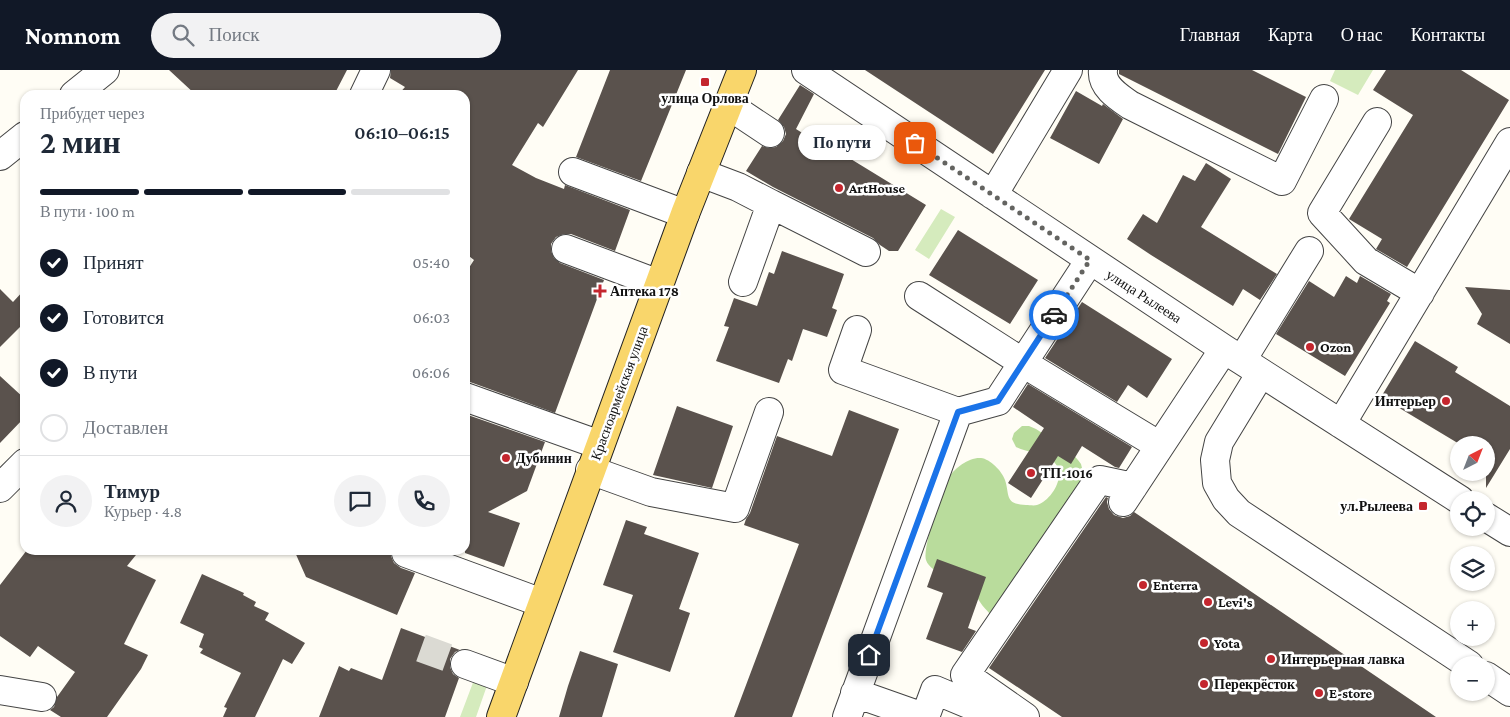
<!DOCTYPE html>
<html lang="ru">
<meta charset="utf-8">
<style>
body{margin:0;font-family:"Crimson Pro",serif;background:#f2f2f3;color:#1f2937;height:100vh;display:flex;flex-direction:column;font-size:19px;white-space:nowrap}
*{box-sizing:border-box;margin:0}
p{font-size:16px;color:#747a83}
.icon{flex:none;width:28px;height:28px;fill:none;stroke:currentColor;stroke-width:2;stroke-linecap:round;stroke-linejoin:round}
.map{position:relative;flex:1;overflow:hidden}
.drawer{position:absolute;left:20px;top:20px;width:450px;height:465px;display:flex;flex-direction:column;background:#fff;border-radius:15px;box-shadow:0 1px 4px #0004}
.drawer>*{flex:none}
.needle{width:32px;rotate:42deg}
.controls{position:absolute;left:1450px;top:366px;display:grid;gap:10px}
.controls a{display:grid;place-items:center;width:45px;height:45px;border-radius:50%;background:#fff;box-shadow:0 1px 4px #0004;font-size:25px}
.pin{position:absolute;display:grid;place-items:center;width:42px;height:42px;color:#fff;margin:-21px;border-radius:10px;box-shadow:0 2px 8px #0006}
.courier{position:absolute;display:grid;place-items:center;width:50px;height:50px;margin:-25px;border:4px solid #1a73e8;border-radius:50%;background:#fff;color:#222;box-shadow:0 1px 6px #0007}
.bubble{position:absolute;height:35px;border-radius:18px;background:#fff;box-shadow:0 1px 4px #0004;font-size:16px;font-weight:600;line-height:35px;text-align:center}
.summary em{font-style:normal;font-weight:600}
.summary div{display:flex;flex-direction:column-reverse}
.summary{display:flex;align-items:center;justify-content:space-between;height:85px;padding:0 20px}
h1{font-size:32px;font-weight:600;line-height:38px}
.bar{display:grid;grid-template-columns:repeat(4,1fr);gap:8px 5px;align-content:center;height:60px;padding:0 20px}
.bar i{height:6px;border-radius:4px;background:#e0e1e3}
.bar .selected{background:#111827}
.bar p{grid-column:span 4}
.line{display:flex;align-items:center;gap:12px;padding:0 20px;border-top:1px solid #e0e1e3}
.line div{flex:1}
.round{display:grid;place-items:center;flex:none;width:52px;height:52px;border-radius:26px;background:#f2f2f3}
ol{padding:0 20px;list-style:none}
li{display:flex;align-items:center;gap:15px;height:55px}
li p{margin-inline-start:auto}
li .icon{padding:5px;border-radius:50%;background:#111827;color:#fff;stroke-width:4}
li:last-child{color:#747a83}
li i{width:28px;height:28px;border:2px solid #e0e1e3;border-radius:50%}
header{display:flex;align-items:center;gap:30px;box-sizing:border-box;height:70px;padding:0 25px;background:#111827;color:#fff}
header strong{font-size:24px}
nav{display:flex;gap:28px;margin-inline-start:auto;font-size:18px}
.search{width:350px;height:45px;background:#f2f2f3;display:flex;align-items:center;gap:12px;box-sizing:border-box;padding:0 18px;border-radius:28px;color:#747a83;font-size:19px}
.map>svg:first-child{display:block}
</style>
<header>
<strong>Nomnom</strong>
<div class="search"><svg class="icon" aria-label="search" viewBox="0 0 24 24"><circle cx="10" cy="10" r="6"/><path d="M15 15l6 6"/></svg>Поиск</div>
<nav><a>Главная</a><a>Карта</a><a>О нас</a><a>Контакты</a></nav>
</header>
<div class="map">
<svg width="1510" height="647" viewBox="0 0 1510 647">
<rect width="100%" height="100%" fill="#fffdf5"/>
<!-- green -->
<path fill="#d5ebbd" d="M1335 0H1373L1358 25 1330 11Z
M941 139 955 147 929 189 915 180Z
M477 602 490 607 476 647H460Z"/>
<!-- forest -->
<path fill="#b9dc9c" d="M1022 356H1029L1036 359 1070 381 1078 390 1081 394 1083 402 1079 430 990 544C987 540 983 537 980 532 977 528 974 520 970 516 959 507 931 505 926 490 922 479 942 417 949 407 955 398 969 387 981 388 990 389 1002 401 1005 410 1010 425 1004 434 1026 435 1029 435 1034 436 1037 435 1052 430 1067 405 1054 392 1044 382 1028 383 1016 377L1012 369 1014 363Z"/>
<!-- building -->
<path fill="#5a524d" d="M169 0H347L334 25H196Z
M391 0H578L543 57 538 53 512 95 536 108 564 119 565 115 630 140 615 181 571 164H564L556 167 551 174V181L554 188 560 193 604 210 555 343 470 312H465V204L474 190 465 183V25H398L405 17 390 8Z
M610 0H686L641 111 576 87Z
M865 0H1045L993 84Z
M1119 0H1252L1306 27 1278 84 1119 4Z
M1386 0H1461L1509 30 1407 197 1376 179 1382 169 1349 149 1413 45 1373 20Z
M800 15 814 24 796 59 839 86 841 83 926 135 898 181H889L880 175 873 168 773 117 746 101 762 76 769 78 776 77 783 71 786 64 784 57 778 50Z
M1076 21 1102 36 1103 34 1123 49 1099 94 1050 68Z
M1206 93 1231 109 1201 157 1277 204 1260 230 1243 219 1233 236 1151 185 1127 169 1143 144 1157 153 1183 105 1195 111Z
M958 160 1038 210 1010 254 929 205Z
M782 181 844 204 832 238 837 240 827 267 803 259 792 291 788 289 779 313 716 291 729 257 724 256 734 228 757 236 769 202 774 204Z
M1346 206 1357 213 1360 206 1391 224 1387 231 1390 233 1345 306 1276 264 1309 211 1334 227Z
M1465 217 1510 220V274L1477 254 1482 244Z
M0 219 13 232 25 219V252L0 277Z
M1082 232 1172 289 1147 328 1128 315 1117 332 1045 288Z
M1415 271 1458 297 1455 302 1510 336V379L1486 418V375H1461L1381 327Z
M0 306 25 329V347L0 373Z
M1028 314 1132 377 1119 398 1115 397 1082 376 1071 394 1058 386 1031 428 1008 413 1044 358 1013 337Z
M677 336 733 356 712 418 653 405Z
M849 340 899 359 866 449 792 647H734L799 474 744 455 746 449 750 443 777 366 832 386Z
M465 344 545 372 527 421 488 442 520 453 504 497 465 483Z
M1106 427 1108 428 1107 432 1109 439 1114 445 1123 448 1130 446 1134 442 1436 647H1062L989 598Z
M626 450 647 457 644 464 699 483 679 539 690 543 670 602 613 582 633 525 603 515Z
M27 480H140L127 496 156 510 124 574 148 585 141 599 107 647H61L50 640 54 637 57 627 75 602 38 576 30 587 0 566V515Z
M294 480H391V486L394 493 401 498 415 503 397 545 306 507Z
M937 489 986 507 968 558 976 561 962 582 926 569 943 523 927 517Z
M202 504 244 523 243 525 256 532 254 536 269 543 265 550 305 573 292 594 283 589 255 647H223L227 638 224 637 241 603 200 583 203 579 199 577 204 564 180 553Z
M401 558 460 580 455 582 450 589V597L453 604 459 608 445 647H319L339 596 349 601 351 598 382 610Z
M580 581 618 594 602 647H559L568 616Z"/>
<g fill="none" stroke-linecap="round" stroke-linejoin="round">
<!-- minor-tunnel -->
<path stroke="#dbdad3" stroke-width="28" stroke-dasharray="28 14" stroke-linecap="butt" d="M421 578 465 594"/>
<defs>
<path id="minor" d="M806 0 1224 279 1460 430
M1103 0C1101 16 1118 27 1130 35L1282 111 1324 29
M74 25 105 0
M364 25 376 0
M728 35 770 63
M1377 52 1322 143 1366 191 1420 223
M0 86 25 66
M573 102 685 144
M701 103 738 117 771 134 743 212
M993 125 1068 0
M771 134 866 182
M566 179 659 214
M919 226 1036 301 1160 376
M857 260 843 300 958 342 998 331 1090 190
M1242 290 1309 181
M1261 303 1219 372 1215 390 1217 413 1226 429 1239 443 1469 595
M465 327 600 375
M1341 354 1510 72
M590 400 651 422 735 438 769 342
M0 418 25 393
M1123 432 1224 279
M1486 447 1510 462
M406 483 542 533
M465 594 514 612
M1486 606 1510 622
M0 620 42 627
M855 623 923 647
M847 647 958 342
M925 647 935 620 990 643
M1025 647 965 605 1095 415 1100 410 1133 417"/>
<path id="major" d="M501 647 685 144 742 0"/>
</defs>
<!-- minor casing -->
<use href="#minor" stroke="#444" stroke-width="30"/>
<!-- major casing -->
<use href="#major" stroke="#222" stroke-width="30"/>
<!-- minor -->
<use href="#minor" stroke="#fff" stroke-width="28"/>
<!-- major -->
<use href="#major" stroke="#f9d66b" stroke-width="28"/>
</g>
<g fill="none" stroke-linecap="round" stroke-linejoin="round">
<!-- done -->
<path stroke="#646461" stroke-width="5" stroke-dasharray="0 9" d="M915 73 1090 190 1054 245"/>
<!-- route -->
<path stroke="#1a73e8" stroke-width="6" d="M869 585 958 342 998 331 1054 245"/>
</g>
<!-- markers -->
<g fill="#c4262e" stroke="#fff" stroke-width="2">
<rect x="700" y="7" width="10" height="10" rx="2.5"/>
<circle cx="839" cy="118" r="5"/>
<path d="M597.5 213.5h5v5h5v5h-5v5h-5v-5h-5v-5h5z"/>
<circle cx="1310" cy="277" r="5"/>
<circle cx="1446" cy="331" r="5"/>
<circle cx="506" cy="388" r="5"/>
<circle cx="1031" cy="403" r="5"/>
<rect x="1418" y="431" width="10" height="10" rx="2.5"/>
<circle cx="1143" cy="515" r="5"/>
<circle cx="1208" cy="532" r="5"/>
<circle cx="1204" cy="573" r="5"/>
<circle cx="1271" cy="589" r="5"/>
<circle cx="1204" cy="614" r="5"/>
<circle cx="1319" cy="623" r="5"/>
</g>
<g text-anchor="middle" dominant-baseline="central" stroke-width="5" stroke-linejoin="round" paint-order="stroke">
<!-- poi labels -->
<g font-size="14" font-weight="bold" fill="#111" stroke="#fff" text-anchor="start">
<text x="705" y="28" text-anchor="middle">улица Орлова</text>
<text x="849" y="118">ArtHouse</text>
<text x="610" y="221">Аптека 178</text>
<text x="1320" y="277">Ozon</text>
<text x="1436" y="331" text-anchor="end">Интерьер</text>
<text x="516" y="388">Дубинин</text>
<text x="1041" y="403">ТП-1016</text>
<text x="1413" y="436" text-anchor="end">ул.Рылеева</text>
<text x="1153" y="515">Enterra</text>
<text x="1218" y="532">Levi's</text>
<text x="1214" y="573">Yota</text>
<text x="1281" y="589">Интерьерная лавка</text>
<text x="1214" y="614">Перекрёсток</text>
<text x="1329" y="623">E-store</text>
</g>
<!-- street labels -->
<g font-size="14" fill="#111" stroke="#fff">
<text transform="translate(1144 226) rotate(33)">улица Рылеева</text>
<text transform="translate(619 323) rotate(-70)">Красноармейская улица</text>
</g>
</g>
</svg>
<div class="controls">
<a><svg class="needle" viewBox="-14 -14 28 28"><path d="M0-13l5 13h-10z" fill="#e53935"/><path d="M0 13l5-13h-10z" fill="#747a83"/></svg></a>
<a><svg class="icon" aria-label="locate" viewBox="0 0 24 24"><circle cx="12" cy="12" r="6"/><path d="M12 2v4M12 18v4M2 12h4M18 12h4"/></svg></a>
<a><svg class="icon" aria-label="layers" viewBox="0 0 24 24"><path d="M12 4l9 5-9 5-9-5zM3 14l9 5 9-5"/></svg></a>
<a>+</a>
<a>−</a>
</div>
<div class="pin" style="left:915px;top:73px;background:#ea580c"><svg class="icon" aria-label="bag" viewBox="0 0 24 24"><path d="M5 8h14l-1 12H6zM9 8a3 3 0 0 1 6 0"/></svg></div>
<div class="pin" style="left:869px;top:585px;background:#1f2937"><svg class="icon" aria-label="home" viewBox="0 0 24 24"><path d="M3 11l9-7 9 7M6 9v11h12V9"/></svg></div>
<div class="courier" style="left:1054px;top:245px"><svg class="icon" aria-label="car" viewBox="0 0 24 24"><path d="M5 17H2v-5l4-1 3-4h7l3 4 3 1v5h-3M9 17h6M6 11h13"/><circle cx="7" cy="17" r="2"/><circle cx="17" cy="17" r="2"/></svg></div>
<div class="bubble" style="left:798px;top:55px;width:88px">По пути</div>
<section class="drawer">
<div class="summary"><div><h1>2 мин</h1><p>Прибудет через</p></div><em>06:10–06:15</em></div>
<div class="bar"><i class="selected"></i><i class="selected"></i><i class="selected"></i><i></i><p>В пути · 100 m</p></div>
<ol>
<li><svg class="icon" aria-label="check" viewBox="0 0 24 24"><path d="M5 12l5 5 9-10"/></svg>Принят<p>05:40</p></li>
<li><svg class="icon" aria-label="check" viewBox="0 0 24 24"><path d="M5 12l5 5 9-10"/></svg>Готовится<p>06:03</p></li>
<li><svg class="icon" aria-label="check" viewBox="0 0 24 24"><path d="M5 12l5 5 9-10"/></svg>В пути<p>06:06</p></li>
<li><i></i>Доставлен</li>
</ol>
<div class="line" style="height:90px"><a class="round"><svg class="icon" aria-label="person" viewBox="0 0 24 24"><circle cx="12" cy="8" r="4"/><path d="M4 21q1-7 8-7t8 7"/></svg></a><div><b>Тимур</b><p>Курьер · 4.8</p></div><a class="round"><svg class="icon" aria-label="chat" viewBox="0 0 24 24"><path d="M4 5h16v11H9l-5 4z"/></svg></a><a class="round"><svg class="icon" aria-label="phone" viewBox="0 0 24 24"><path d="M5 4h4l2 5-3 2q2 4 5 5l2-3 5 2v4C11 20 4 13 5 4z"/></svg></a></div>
</section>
</div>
